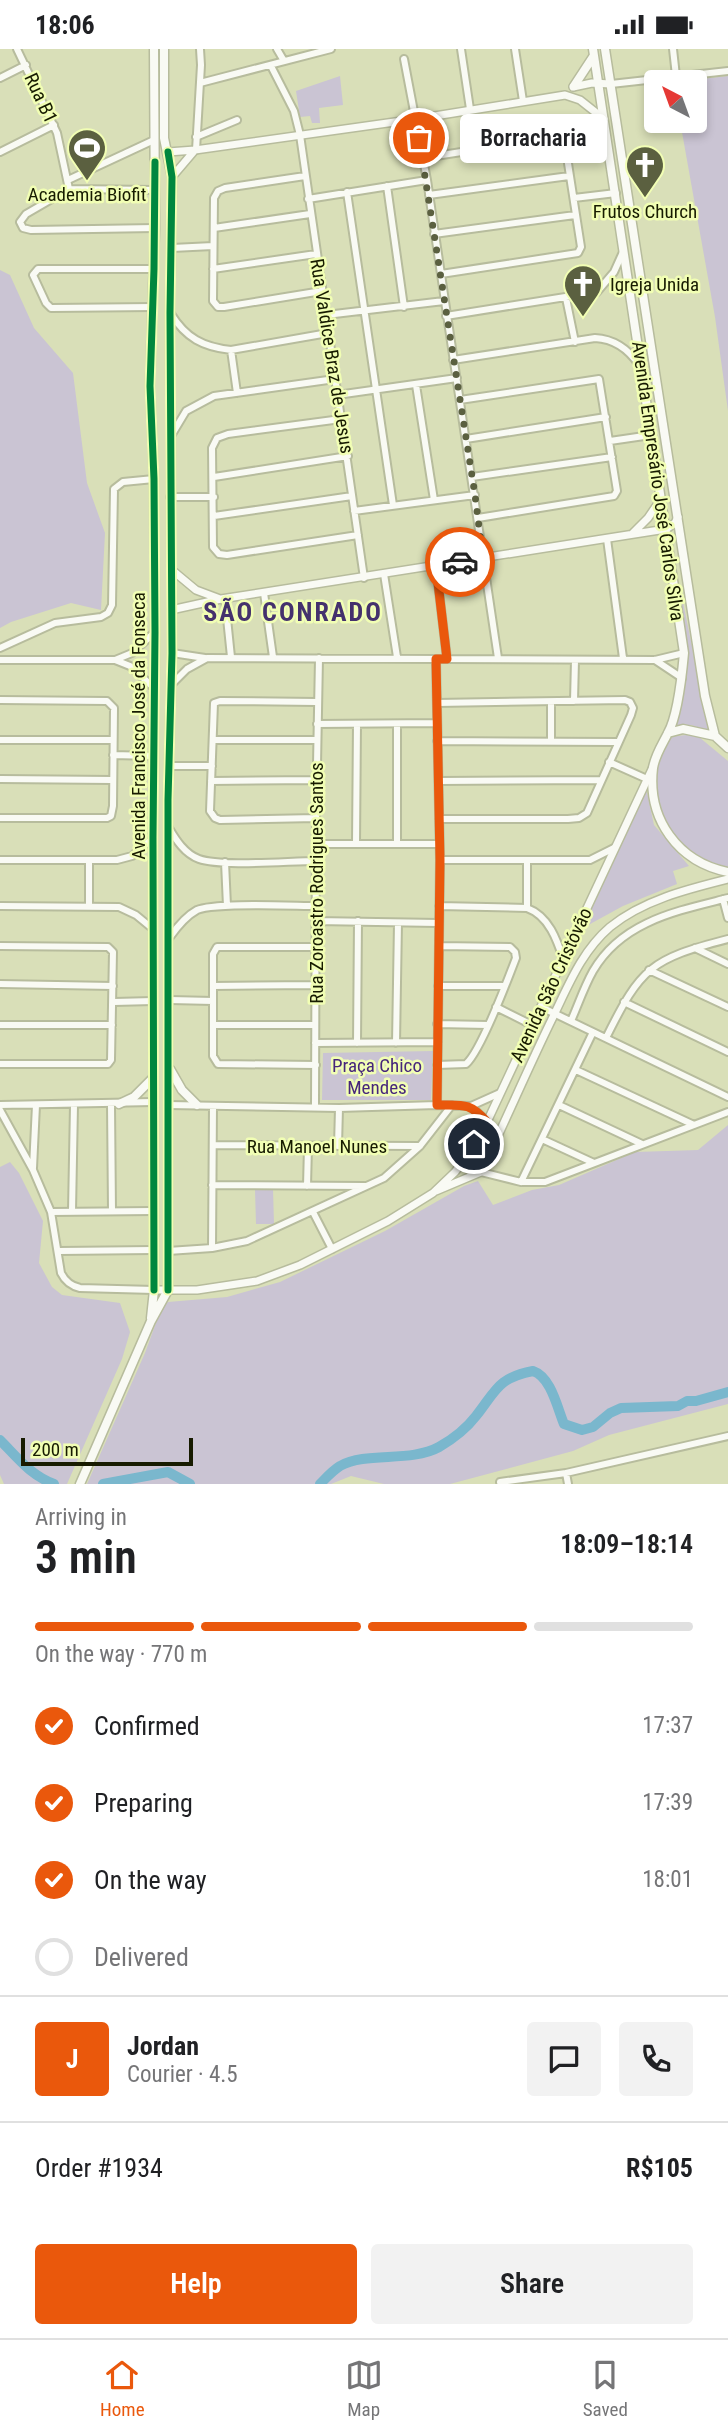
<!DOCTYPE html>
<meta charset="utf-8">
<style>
body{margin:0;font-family:"Roboto Condensed",sans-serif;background:#f2f2f2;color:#202124;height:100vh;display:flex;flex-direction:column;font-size:26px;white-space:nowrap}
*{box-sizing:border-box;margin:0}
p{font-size:23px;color:#757577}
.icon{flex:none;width:38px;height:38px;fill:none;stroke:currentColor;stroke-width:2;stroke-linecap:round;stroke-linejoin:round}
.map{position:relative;height:1435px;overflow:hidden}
.side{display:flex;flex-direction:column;background:#fff;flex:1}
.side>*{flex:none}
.needle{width:46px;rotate:319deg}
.controls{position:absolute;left:644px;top:21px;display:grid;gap:14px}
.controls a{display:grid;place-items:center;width:63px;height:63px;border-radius:7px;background:#fff;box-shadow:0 4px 10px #0003;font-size:35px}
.scale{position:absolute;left:21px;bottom:18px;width:172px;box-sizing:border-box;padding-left:7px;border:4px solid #171b00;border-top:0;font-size:19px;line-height:24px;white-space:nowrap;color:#171b00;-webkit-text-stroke:5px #f1feb4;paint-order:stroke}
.pin{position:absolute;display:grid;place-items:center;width:60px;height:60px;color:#fff;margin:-30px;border:4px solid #fff;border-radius:50%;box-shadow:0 2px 7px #0007}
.courier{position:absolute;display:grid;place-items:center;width:70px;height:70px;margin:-35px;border:5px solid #ea580c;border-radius:50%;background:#fff;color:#222;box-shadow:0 2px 9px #0007}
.bubble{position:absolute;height:49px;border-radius:7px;background:#fff;box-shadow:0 4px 10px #0003;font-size:23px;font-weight:600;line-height:49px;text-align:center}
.summary em{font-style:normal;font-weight:600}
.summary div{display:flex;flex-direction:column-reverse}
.summary{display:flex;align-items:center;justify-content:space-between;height:119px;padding:0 35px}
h1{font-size:46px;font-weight:600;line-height:52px}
.bar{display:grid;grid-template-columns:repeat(4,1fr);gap:10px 7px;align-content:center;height:84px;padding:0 35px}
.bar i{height:9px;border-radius:5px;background:#e0e0e0}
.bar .on{background:#ea580c}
.bar p{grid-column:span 4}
.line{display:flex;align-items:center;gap:18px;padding:0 35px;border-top:2px solid #e0e0e0}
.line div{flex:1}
.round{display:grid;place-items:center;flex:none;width:74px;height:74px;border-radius:7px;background:#f2f2f2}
ol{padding:0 35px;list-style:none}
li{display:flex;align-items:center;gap:21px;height:77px}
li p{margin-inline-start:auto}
li .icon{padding:7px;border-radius:50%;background:#ea580c;color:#fff;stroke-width:4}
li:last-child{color:#757577}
li i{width:38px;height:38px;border:4px solid #e0e0e0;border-radius:50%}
.cta{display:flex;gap:14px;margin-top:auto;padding:14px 35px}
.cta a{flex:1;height:80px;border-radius:7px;background:#ea580c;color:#fff;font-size:28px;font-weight:600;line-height:80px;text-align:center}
.cta a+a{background:#f2f2f2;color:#202124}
.status{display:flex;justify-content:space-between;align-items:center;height:49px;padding:0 35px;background:#fff;direction:ltr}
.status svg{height:19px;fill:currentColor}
.menu{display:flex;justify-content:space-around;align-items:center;height:98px;border-top:2px solid #e0e0e0;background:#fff;font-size:19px;color:#757577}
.menu a{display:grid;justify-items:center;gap:4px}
.menu .on{color:#ea580c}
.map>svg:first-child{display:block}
</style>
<div class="status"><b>18:06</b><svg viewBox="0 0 49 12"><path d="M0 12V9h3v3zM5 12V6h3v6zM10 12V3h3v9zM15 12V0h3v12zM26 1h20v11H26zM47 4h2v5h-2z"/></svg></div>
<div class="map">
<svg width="728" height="1435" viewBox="0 0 728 1435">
<rect width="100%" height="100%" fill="#d9dfb8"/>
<!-- green -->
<path fill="#cac4d3" d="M340 27 343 56 319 59 320 74H312L310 67 300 68 296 42Z
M728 27V362L715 268 680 72H695V33H690L692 31Z
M0 221 10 226 34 279 73 324 87 434 105 484 101 561 71 554 11 573 0 579Z
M680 539 706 665 710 682 691 676H673L686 602Z
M686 686 699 688 728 712V819C707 814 686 805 672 787 655 768 648 707 670 690 675 686 680 687 686 686Z
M646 739 654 776 689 817 673 822 677 835 623 857 581 880Z
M433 1002 431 1051H322L323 1004Z
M728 1076V1355L609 1386 573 1402 450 1435H384L351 1427 331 1435H87L145 1304 161 1260 168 1253 227 1248 280 1233 385 1182 464 1137 478 1132 493 1156 532 1141 559 1136 635 1103 698 1101Z
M10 1113 19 1124 43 1172 39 1214 52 1238 62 1246 120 1254 130 1283 122 1310 67 1435H4L0 1426V1118Z
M273 1140 274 1175H256L255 1141Z"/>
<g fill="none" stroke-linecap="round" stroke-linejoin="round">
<!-- river -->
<path stroke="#7ab7cd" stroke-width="10" d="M0 1391C17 1408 30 1426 54 1435
M103 1435 168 1423 190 1435
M320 1435C326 1429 332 1422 340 1417 367 1402 410 1414 439 1398 453 1390 466 1380 476 1367 496 1342 497 1329 533 1322 551 1328 557 1358 564 1375L582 1381 593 1378 610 1364 621 1359 678 1357 687 1352H696L728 1343"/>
<defs>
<path id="minor" d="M17 0 57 84 69 140
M277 0 284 12
M461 0 470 60
M515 0 523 52
M673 0 676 27
M404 10 427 131 498 609
M271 17 294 62 300 86 364 529
M0 29 26 16
M200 34 331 0
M611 35 728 22
M196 88 237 71
M196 101 201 16 200 0
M0 103 54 76
M423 109 557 88 562 90 565 95 581 198 578 204 441 225
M305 127 225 139 218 142 214 149 213 252 218 258H224L322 242
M68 131 154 91
M387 137 404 258
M347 143 393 456
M429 146 569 127
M574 149 616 144
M308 150 427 131
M155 179 31 181 23 179 20 173 26 165 69 140 155 141
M214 179 310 165
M434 185 575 166
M172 199 213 197
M213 220 316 205
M566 249 575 293
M153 258 51 259 46 254 33 226 38 220H154
M171 265C186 289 203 298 231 301L328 284
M326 266 444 252
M446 267 597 243 614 223 623 203
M231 301 237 344
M453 311 595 289C614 290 629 301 639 316
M416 336 434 451
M337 346 457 329
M460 351 599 330 617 442 614 447 478 469
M341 370 228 385 217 389 212 399 213 498 219 505 227 506 358 486
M171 387 186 362 214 347 335 330
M466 390 606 368
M610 392 651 386
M214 428 348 407
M472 428 612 408
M170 448H214
M354 462 475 446
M214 467 352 447
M607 490 623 609
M436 517 447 610
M384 525 397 608
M264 544 273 608
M225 550 231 608
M0 599 55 574 101 568 108 564 112 556 114 440 123 433 154 430
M172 604 205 609
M436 610 440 811 437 1056
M0 611H115L130 617 153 638
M115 611 132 604 155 583
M655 611 682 629
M171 636 187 620 207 609 655 611 684 604
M0 651 107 652 114 659 113 757 111 767 107 769H0
M574 652 575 611
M437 654 625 651 630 653 633 659 631 666 587 764 579 769 568 770H439
M317 675 437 674
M397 675V794
M0 691H113
M213 691H317
M437 692 618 693
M551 692V653
M113 706 153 707
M609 713 647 730
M170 717H212
M0 730 112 731
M211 732 316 731
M439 732 601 731
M316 769 220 771 215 769 210 762 214 654 220 652 317 653
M169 779C176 791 185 805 199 810 222 818 289 812 316 812
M316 795H439
M356 795 357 675
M0 811H117L132 807 153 789
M89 811V857
M440 811H590L614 799
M225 813 227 857
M723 850 728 869
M0 857 119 858 136 866 153 880
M439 857 527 859C549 867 557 891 564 912
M527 859V812
M316 872 438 874
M170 888C177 878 186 867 197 861 214 853 294 857 317 857
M0 897 108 898 113 903 111 1011 108 1015H0
M316 898H217L213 905V1007L218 1015 316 1016
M695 899 728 915
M649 921 728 958
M0 935 113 937
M213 937 316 936
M438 937H505
M170 951 213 952
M114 953 153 952
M624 953 728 1003
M496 958 532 976
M541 958 728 1048
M571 972C578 956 584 938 593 922 622 872 677 862 728 849
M437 975 488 976
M0 976H112
M213 976H315
M606 989C641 918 651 910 728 890
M315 994 438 993
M357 994 358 872
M396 994 398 874
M437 1016 466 1015C481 1002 508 930 516 909L515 903 510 898 439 897
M576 1021 694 1076
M0 1056 153 1053
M111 1056 112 1162
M168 1056 339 1059 437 1056 471 1057 500 1044
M559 1056 642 1095
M471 1057 487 1073
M315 1058 316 769 319 609
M0 1061 33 1121 51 1163 61 1224C65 1232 71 1237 80 1239L154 1241
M542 1090 594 1114
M213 1096 420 1097
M338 1097 339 1059
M33 1119 36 1056
M481 1123 521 1133H545L728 1063
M521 1133 593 983
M212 1136 364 1137
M307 1137 308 1097
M72 1162 74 1056
M51 1163 153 1162
M313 1163 332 1200
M212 1199 213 1057
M59 1202 153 1201
M168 1202 212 1199 247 1192 384 1129 420 1097 452 1056
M500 1433 566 1424
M568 1435 566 1424 728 1387"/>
<path id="tertiary" d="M573 38 592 34 611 35
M168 103 195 101 416 70 565 46 580 51 604 70
M172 128 195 101
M633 484 648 469 661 450
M172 521 196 541 220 550
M171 561 221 550 666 480 675 474 678 468
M436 1142 481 1123C506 1071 528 1019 553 968 569 935 582 902 610 878 643 851 688 840 728 830
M154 1241H197L257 1232 300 1216 388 1172 433 1144 455 1123 470 1103 487 1073 653 718"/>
<path id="secondary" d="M593 0 684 604C682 626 678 666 668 684 662 696 655 706 653 719 647 770 678 813 728 823
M605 0 705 647 715 687 728 699
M574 37 593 8
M668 684 683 680 715 687
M170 1020 182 1041 197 1056
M119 1055 134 1048 153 1029
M151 1269 154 1241 153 789 155 583 154 430 150 337 155 179 154 0
M80 1435 151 1272 168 1241V751L172 604 170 264 172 128 164 89V0"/>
</defs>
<!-- minor casing -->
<use href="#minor" stroke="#b7bc9d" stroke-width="10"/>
<!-- tertiary casing -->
<use href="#tertiary" stroke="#b7bc9d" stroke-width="10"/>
<!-- secondary casing -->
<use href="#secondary" stroke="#b7bc9d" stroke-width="11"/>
<!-- minor -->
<use href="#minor" stroke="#f9faf4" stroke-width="6"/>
<!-- tertiary -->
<use href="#tertiary" stroke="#f9faf4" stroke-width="7"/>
<!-- secondary -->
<use href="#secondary" stroke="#f9faf4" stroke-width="8"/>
<defs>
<path id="cycleway" d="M154 1241 153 789 155 583 154 430 150 337 154 220 155 113
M168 1241V751L172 604 170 264 172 128 168 103"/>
</defs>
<!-- cycleway casing -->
<use href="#cycleway" stroke="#f1feb4" stroke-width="11"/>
<!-- cycleway -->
<use href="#cycleway" stroke="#00873e" stroke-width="7"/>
</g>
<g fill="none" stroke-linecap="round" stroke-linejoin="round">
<!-- done -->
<path stroke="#5b6040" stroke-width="7" stroke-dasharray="0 12.6" d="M419 89 475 446 483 510 460 513"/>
<!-- route -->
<path stroke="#ea580c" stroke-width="9" d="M460 513 436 517 447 610H436L440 811 437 1056C462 1056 470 1053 487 1073L474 1095"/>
</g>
<!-- icons -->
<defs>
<symbol id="stadium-pin" viewBox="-11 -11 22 30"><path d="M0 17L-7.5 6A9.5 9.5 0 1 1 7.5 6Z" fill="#5b6040" stroke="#f1feb4"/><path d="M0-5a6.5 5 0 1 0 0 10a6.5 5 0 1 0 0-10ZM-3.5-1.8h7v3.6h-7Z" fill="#fff"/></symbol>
<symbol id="church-pin" viewBox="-11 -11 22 30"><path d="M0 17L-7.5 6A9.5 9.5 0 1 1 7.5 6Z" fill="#5b6040" stroke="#f1feb4"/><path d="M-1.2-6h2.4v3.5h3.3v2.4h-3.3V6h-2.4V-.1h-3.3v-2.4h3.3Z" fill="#fff"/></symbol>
</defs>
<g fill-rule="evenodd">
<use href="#stadium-pin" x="65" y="77" width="44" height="60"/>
<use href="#church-pin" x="623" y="94" width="44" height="60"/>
<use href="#church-pin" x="561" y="213" width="44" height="60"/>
</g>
<g text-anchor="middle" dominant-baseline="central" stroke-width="5" stroke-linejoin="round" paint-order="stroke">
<!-- street labels -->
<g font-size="19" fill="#171b00" stroke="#f1feb4">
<text transform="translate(41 49) rotate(65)">Rua B1</text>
<text transform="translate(332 307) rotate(81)">Rua Valdice Braz de Jesus</text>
<text transform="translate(658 432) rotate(82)">Avenida Empresário José Carlos Silva</text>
<text transform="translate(138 677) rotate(-90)">Avenida Francisco José da Fonseca</text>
<text transform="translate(316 834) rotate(-90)">Rua Zoroastro Rodrigues Santos</text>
<text transform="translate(551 936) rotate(-65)">Avenida São Cristóvão</text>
<text x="317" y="1097">Rua Manoel Nunes</text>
</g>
<!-- poi labels -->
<g font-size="19" fill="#171b00" stroke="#f1feb4">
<text x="87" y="145">Academia Biofit</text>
<text x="645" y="162">Frutos Church</text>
<text x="610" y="235" text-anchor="start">Igreja Unida</text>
</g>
<!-- park labels -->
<g font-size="19" fill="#46267b" stroke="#f1feb4">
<text x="377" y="1016">Praça Chico<tspan x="377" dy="22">Mendes</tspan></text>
</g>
<!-- district labels -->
<g font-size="26" font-weight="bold" letter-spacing="2" fill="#44316d" stroke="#f1feb4">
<text x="293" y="563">SÃO CONRADO</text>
</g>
</g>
</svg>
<div class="controls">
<a><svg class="needle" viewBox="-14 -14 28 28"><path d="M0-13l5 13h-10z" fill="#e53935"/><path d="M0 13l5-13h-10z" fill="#757577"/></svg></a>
</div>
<div class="scale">200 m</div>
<div class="pin" style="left:419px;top:89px;background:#ea580c"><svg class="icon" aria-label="bag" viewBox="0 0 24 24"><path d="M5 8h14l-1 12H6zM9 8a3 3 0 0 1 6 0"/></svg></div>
<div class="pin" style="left:474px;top:1095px;background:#1f2937"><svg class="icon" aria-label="home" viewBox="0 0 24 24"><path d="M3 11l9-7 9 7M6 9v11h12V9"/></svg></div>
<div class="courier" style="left:460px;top:513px"><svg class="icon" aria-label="car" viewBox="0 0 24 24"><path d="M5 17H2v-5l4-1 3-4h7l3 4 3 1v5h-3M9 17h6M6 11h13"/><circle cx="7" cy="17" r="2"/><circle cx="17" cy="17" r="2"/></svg></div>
<div class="bubble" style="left:460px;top:65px;width:147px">Borracharia</div>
</div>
<section class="side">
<div class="summary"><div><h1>3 min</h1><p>Arriving in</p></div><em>18:09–18:14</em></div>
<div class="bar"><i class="on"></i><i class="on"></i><i class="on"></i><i></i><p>On the way · 770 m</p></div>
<ol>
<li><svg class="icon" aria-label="check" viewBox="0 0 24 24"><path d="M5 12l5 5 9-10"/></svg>Confirmed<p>17:37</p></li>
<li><svg class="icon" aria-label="check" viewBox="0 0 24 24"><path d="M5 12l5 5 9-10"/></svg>Preparing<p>17:39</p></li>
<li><svg class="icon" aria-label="check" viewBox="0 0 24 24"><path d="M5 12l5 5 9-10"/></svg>On the way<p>18:01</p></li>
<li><i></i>Delivered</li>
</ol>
<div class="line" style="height:126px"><b class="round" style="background:#ea580c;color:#fff">J</b><div><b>Jordan</b><p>Courier · 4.5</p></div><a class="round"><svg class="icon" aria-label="chat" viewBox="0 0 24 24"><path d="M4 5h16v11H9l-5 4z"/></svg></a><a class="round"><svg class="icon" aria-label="phone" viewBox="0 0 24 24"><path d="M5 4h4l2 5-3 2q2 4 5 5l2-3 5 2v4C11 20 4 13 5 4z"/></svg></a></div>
<div class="line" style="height:91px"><div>Order #1934</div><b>R$105</b></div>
<div class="cta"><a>Help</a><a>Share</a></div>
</section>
<nav class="menu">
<a class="on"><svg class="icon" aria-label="home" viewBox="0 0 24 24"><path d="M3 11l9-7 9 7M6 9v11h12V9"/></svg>Home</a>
<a><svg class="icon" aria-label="map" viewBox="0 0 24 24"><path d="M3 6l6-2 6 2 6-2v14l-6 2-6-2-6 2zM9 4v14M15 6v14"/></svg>Map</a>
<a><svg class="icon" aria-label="saved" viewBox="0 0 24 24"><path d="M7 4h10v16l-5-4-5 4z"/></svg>Saved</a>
</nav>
